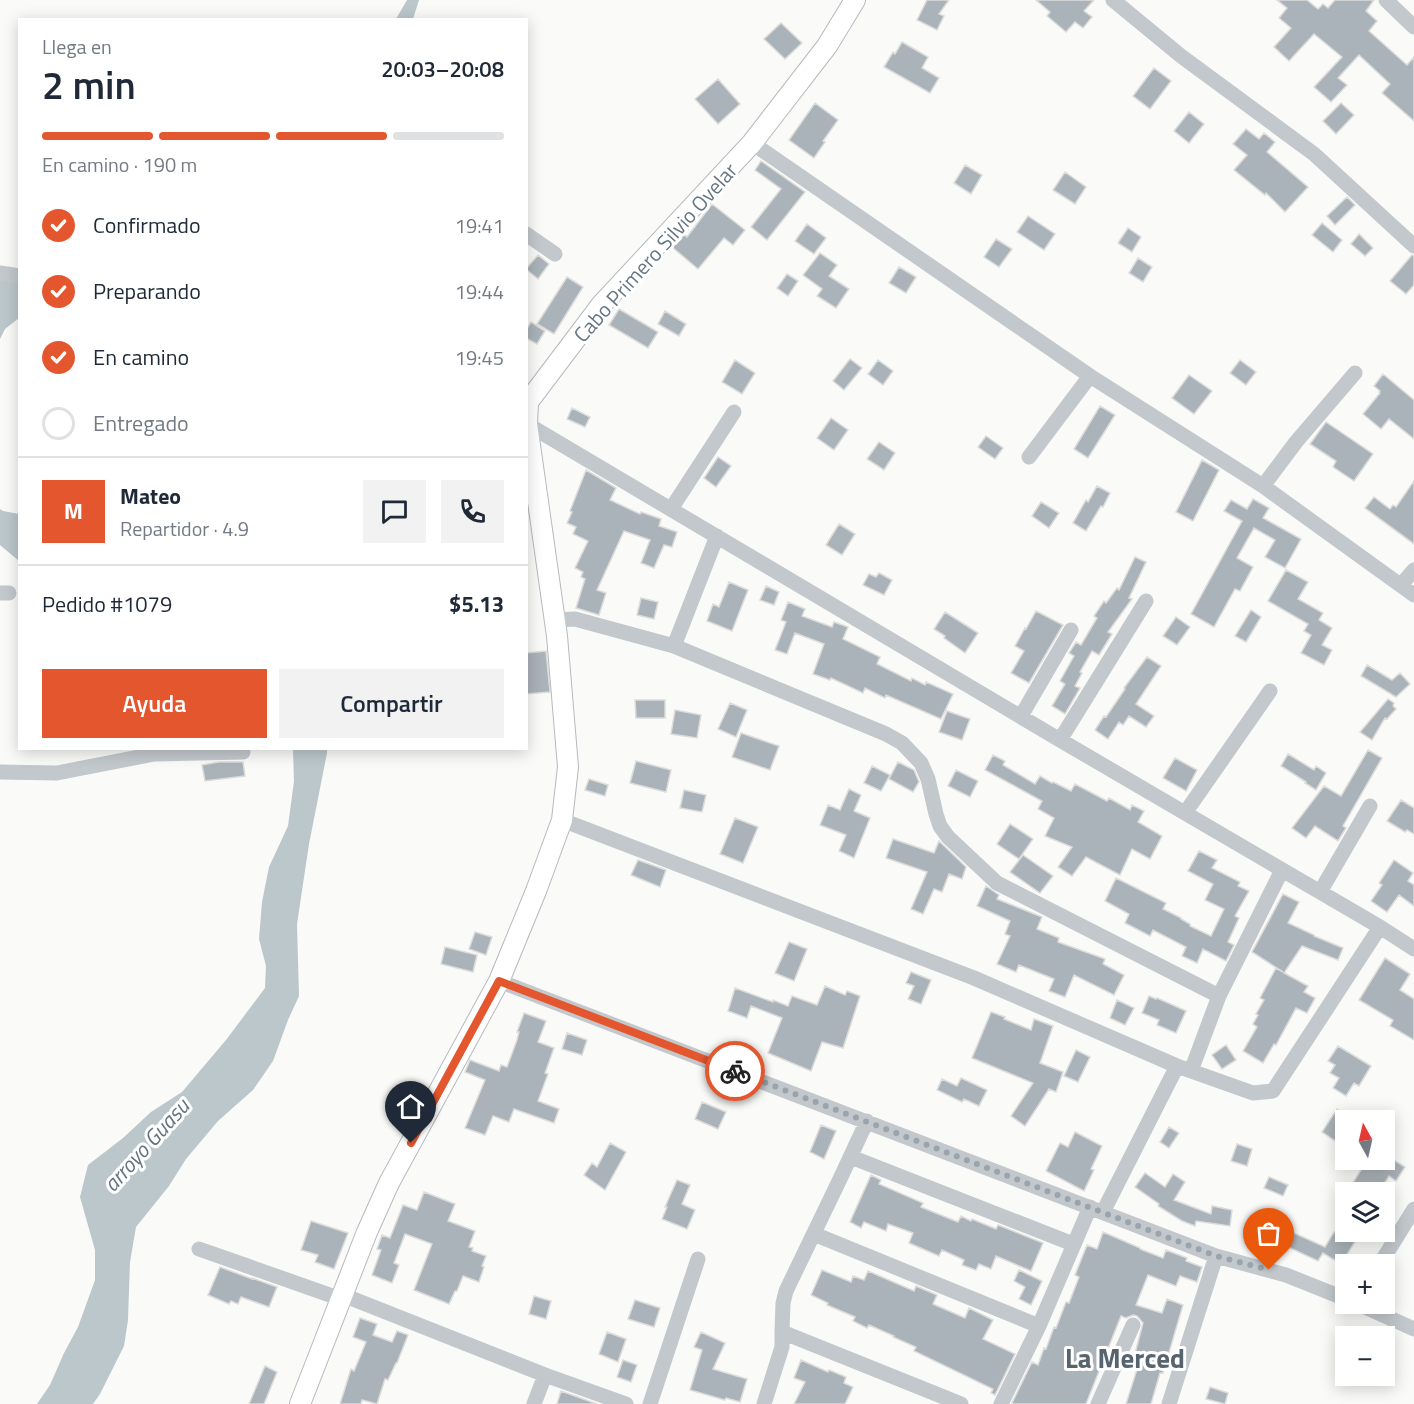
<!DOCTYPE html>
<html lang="es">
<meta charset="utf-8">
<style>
body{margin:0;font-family:"Titillium Web",sans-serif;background:#f2f2f3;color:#1f2937;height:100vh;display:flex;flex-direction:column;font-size:22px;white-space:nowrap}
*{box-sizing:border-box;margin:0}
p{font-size:20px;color:#747a83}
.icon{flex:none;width:33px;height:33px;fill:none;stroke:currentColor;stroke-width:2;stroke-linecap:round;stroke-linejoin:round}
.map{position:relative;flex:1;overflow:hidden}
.drawer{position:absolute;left:18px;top:18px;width:510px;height:732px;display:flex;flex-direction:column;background:#fff;border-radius:0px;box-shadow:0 3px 15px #0003}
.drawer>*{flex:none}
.needle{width:39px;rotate:352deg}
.tools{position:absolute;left:1335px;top:1110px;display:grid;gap:12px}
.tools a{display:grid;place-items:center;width:60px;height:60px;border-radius:0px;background:#fff;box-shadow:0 3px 15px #0003;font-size:30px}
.pin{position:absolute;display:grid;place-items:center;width:51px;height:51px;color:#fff;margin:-62px -26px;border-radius:50% 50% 50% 0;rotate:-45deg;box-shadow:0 0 6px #0007}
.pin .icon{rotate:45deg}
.courier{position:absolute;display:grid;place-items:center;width:60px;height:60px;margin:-30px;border:4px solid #e4572e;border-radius:50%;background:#fff;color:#222;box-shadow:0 2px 8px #0007}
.head em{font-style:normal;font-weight:600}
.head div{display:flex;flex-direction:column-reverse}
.head{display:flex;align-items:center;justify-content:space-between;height:102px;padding:0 24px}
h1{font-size:39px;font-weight:600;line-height:45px}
.bar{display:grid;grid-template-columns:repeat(4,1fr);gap:9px 6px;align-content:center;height:72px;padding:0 24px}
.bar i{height:8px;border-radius:4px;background:#e0e1e3}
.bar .active{background:#e4572e}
.bar p{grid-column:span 4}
.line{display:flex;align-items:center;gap:15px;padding:0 24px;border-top:2px solid #e0e1e3}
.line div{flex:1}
.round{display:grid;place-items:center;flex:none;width:63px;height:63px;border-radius:0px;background:#f2f2f3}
ol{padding:0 24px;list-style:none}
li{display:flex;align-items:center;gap:18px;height:66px}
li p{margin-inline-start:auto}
li .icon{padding:6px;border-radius:50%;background:#e4572e;color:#fff;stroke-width:4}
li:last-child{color:#747a83}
li i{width:33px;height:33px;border:3px solid #e0e1e3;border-radius:50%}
.primary-button{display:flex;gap:12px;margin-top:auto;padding:12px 24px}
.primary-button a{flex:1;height:69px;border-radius:0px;background:#e4572e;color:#fff;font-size:24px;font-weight:600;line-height:69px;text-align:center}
.primary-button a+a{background:#f2f2f3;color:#1f2937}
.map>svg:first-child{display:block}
</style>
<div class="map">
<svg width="1414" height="1404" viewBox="0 0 1414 1404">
<rect width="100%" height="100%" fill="#fafaf8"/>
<!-- water -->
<path fill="#bbc7cb" d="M407 0H419L413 19H396Z
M0 277 20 281 19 318 5 329 0 339Z
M0 509 3 511 19 514V561L0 545Z
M293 749H327V753L309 844 297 924 299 996 288 1020 273 1061 253 1090 218 1121 186 1159 169 1186 136 1227 130 1262 128 1320 124 1346 100 1394 93 1404H37L50 1385 64 1353 78 1327 95 1280V1250L80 1197 88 1165 123 1138 151 1112 182 1092 226 1040 265 988 266 966 259 939 262 902 269 867 288 826 294 781Z"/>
<!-- building -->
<path fill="#aab3b9" stroke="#dcdcda" stroke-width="1.5" d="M927 0H949L939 14 944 16 937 30 917 20Z
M1036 0H1094L1084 11 1092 17 1083 28 1075 22 1066 32 1047 16 1050 12Z
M1277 0H1307L1318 9 1323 4 1328 8 1335 0H1374L1366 11 1377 21 1369 31 1407 65 1414 57V121L1382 93 1390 84 1359 55 1338 78 1347 85 1331 102 1314 87 1342 57 1314 34 1289 61 1274 47 1291 28 1279 18 1287 8Z
M781 23 802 43 785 59 764 39Z
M902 42 928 57 922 68 939 78 930 93 884 67 893 52 895 54Z
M1154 68 1171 81 1150 109 1133 96Z
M718 79 740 104 718 124 695 99Z
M815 103 838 120 823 141 825 142 814 158 789 140Z
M1341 103 1354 115 1336 134 1323 121Z
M1189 112 1204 124 1189 143 1174 131Z
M1246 129 1259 139 1264 133 1275 142 1267 152 1308 187 1285 212 1266 193 1265 195 1234 170 1247 155 1233 144Z
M761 161 805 192 767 240 751 227 781 189 755 170Z
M965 165 982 175 971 194 954 183Z
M1065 172 1086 187 1075 204 1053 190Z
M1347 197 1355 205 1335 225 1327 216Z
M712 204 745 230 733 245 724 238 698 269 672 247 684 234 687 237Z
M1028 216 1055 234 1044 250 1017 232Z
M1322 223 1342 240 1333 252 1312 235Z
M807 224 826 238 814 254 795 241Z
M1128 228 1141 237 1132 252 1118 243Z
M1359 234 1373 248 1365 256 1351 244Z
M996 239 1012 249 999 267 984 257Z
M820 253 837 265 829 276 849 289 836 308 817 296 822 289 803 275Z
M538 255 549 264 538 279 526 269Z
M1412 255 1414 256V285L1406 294 1390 281Z
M1138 258 1152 267 1143 282 1129 273Z
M899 267 916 277 906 293 889 283Z
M787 274 798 281 788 296 777 288Z
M567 277 583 287 554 334 537 324Z
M619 309 658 332 648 348 609 325Z
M665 311 686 324 679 336 658 324Z
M531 322 545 331 537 344 526 338V330Z
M850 359 862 368 844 390 833 381Z
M735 360 755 373 742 394 722 382Z
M878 360 893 371 883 385 868 374Z
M1240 360 1256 372 1246 385 1230 373Z
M1383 374 1414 400V439L1389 419 1381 429 1363 414 1380 393 1379 392 1380 391 1374 386Z
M1189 375 1212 391 1194 414 1172 398Z
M1100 406 1115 415 1088 458 1074 449Z
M572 408 590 417 585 427 567 419Z
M831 418 848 430 834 450 817 438Z
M1326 422 1373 454 1354 481 1333 467 1336 461 1310 444Z
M986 436 1003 448 995 459 978 447Z
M879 442 895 453 884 470 867 459Z
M718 457 731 466 716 487 704 478Z
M1202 460 1219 470 1193 521 1176 512Z
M586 470 616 488 610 500 640 514 641 512 661 519 659 526 677 532 672 547 664 545 654 568 641 563 650 540 624 531 597 590 606 593 599 615 576 608 585 579 581 577 583 572 575 568 588 541 573 534 576 527 567 523 572 512 570 511Z
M1414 481V544L1365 508 1374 497 1390 509 1393 505 1396 507Z
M1097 486 1110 493 1103 507 1101 506 1086 531 1073 523 1086 500 1088 502Z
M1253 499 1269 508 1263 518 1301 539 1285 568 1265 557 1275 540 1254 528 1237 558 1253 567 1240 591 1235 589 1214 627 1191 614 1242 521 1224 511 1231 500 1247 509Z
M1041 502 1059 513 1049 528 1032 516Z
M839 524 855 534 842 555 826 545Z
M1135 557 1146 562 1129 598 1132 599 1108 632 1112 634 1099 655 1092 651 1080 672 1082 673 1075 686 1080 688 1065 714 1052 706 1065 684 1060 681 1074 656 1069 653 1076 642 1081 645 1097 618 1094 616 1104 601 1106 603 1117 588 1119 590Z
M1286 570 1308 582 1298 599 1323 613 1319 620 1332 628 1322 645 1332 650 1324 665 1301 653 1311 635 1304 631 1308 624 1268 601Z
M879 573 892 580 884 595 863 585 869 574 876 577Z
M729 582 748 590 732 631 707 621 713 604 719 607Z
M766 586 779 592 774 605 760 600Z
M641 598 658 602 654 619 637 615Z
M788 602 805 609 802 616 832 627 834 622 848 627 843 639 880 657 877 664 911 681 912 678 925 685 926 682 953 694 941 719 886 695 885 698 865 688 863 693 831 678 830 680 813 674 824 644 795 633 787 654 775 650 786 622 781 620Z
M1251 610 1261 617 1246 642 1235 636Z
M1036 611 1063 625 1029 683 1011 673 1024 651 1015 646 1025 628 1026 629Z
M945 612 978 633 965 653 944 638 945 636 934 629Z
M1176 617 1190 627 1177 645 1163 636Z
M546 651 550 692 526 694V653Z
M1147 657 1161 666 1136 704 1154 716 1146 727 1129 716 1123 725 1119 722 1108 739 1095 730 1104 716 1106 717 1125 689 1124 688Z
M1367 665 1392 680 1400 673 1410 684 1396 697 1361 676Z
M1388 699 1394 703 1393 706 1396 709 1387 719 1385 718 1372 740 1360 732Z
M635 700H665V718H636Z
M730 703 747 710 736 737 718 729Z
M675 710 701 715 697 738 671 734Z
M947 711 970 719 962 740 939 732Z
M741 733 779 746 770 770 732 757Z
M1368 750 1382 758 1343 826 1346 828 1338 841 1315 826 1306 838 1292 828 1324 786 1341 796Z
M1288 754 1314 770 1316 766 1326 773 1316 790 1305 783 1306 782 1281 766Z
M993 755 1005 761 1003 765 1035 784 1040 776 1052 783 1053 782 1071 791 1075 784 1107 801 1109 798 1130 810 1132 805 1144 811 1138 822 1162 836 1150 859 1132 849 1120 875 1086 857 1072 876 1058 867 1072 847 1045 836 1054 818 1038 809 1042 801 985 770Z
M1175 758 1197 770 1186 791 1163 778Z
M636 761 671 770 666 792 630 783Z
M219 762H243L245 776 205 781 202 765Z
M898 762 914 770 919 782 913 792 889 779Z
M872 766 890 775 881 791 864 783Z
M956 770 978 781 970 797 948 786Z
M589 779 608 785 605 796 585 790Z
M849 789 861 795 854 811 870 818 854 858 839 851 846 835 820 825 828 805 840 810Z
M684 790 706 795 702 812 680 808Z
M1401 800 1414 808V834L1407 830 1405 832 1387 821Z
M735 818 758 827 743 863 720 854Z
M1010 824 1033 839 1019 859 997 844Z
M893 839 934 853 939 841 966 867 962 879 949 874 942 892 934 889 923 914 911 909 927 872 886 858Z
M1199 851 1217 860 1212 868 1240 882 1238 886 1249 891 1235 916 1239 918 1228 942 1234 945 1226 961 1203 949 1197 963 1182 956 1186 947 1153 930 1150 936 1125 923 1129 914 1105 901 1116 878 1166 903 1163 909 1181 918V919L1190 924V926L1211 936 1224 909 1205 900 1213 884 1188 871Z
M1023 855 1053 876 1040 893 1010 872Z
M638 860 666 870 660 887 631 875Z
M1394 860 1413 873 1408 881 1414 885V906L1399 895 1387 912 1371 901 1382 885 1379 883Z
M986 886 999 895 997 899 1042 917 1037 929 1059 938 1058 942 1105 959 1103 964 1124 975 1114 995 1074 975 1065 997 1049 991 1054 979 1019 965 1016 972 997 964 1010 936 1005 934 1010 921 977 906Z
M1283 894 1299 902 1288 923 1314 935V936L1343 948 1338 960 1302 946 1284 973 1308 986 1304 992 1315 998 1307 1013 1296 1008 1276 1045 1274 1044 1263 1063 1243 1051 1257 1027 1253 1024 1258 1015 1256 1014 1264 1000 1260 998 1276 968 1283 972 1252 952Z
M475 932 492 937 486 955 469 949Z
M789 942 807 949 794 981 775 973Z
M445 947 477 955 473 972 441 964Z
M1385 958 1410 974 1400 990 1414 999V1040L1390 1026 1393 1020 1359 1000Z
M911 972 931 980 921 1004 908 999 914 986 906 983Z
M825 986 845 995 847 991 860 996 843 1048 822 1042 811 1071 768 1053 782 1018 751 1006 747 1018 728 1011 735 988 773 1002V1000L788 1006 792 996 817 1005Z
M1149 996 1156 999 1157 998 1186 1011 1176 1033 1157 1025 1159 1020 1142 1013Z
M1117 1000 1134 1008 1125 1025 1110 1018Z
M991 1012 1005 1017 1004 1019 1031 1030 1034 1019 1053 1026 1040 1063 1063 1072 1056 1092 1049 1089 1025 1126 1011 1116 1033 1083 972 1058Z
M524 1013 546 1021 538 1042 554 1048 545 1073 548 1074 538 1101 559 1109 554 1123 514 1109 509 1122 493 1116 485 1135 465 1128 485 1080 465 1072 470 1060 499 1071 501 1065 507 1067 517 1040 519 1032H517Z
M567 1033 587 1040 582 1055 562 1049Z
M1226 1045 1236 1060 1222 1069 1212 1055Z
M1338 1046 1371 1066 1359 1086 1354 1083 1346 1096 1333 1088 1339 1078 1330 1073 1335 1065 1328 1061Z
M1076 1050 1090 1057 1078 1082 1064 1076Z
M961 1078 987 1090 979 1106 964 1099 962 1102 937 1090 942 1079 957 1086Z
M702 1102 726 1112 718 1129 695 1119Z
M1337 1109 1346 1115V1148L1322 1132Z
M821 1125 836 1131 824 1159 810 1152Z
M1169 1127 1179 1133 1169 1148 1160 1142Z
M1075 1132 1102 1146 1091 1169 1094 1170 1084 1191 1046 1171 1060 1143 1068 1147Z
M610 1143 626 1152 605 1190 584 1175 592 1163 597 1167Z
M1237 1144 1252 1149 1247 1166 1231 1161Z
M1384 1154 1405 1167 1396 1181 1389 1176 1379 1192H1362L1351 1186 1367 1160H1384Z
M1145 1173 1165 1187 1173 1174 1185 1182 1174 1200 1211 1214 1212 1206 1232 1210 1230 1226 1196 1221 1195 1226 1182 1221 1158 1206 1159 1204 1135 1187Z
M871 1175 881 1180 879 1184 923 1203 921 1207 958 1222 961 1216 971 1221 972 1219 996 1229 998 1225 1043 1243 1031 1271 996 1256 991 1269 979 1264 976 1270 962 1265 964 1260 942 1250 939 1256 909 1243 913 1233 888 1224 886 1231 864 1222 861 1228 850 1222Z
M1269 1177 1288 1185 1283 1196 1264 1188Z
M677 1180 690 1185 682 1204 695 1210 687 1229 662 1219 667 1207H665Z
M424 1192 455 1204 448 1221 475 1231 469 1247 473 1248 472 1251 486 1256 482 1266 484 1267 479 1282 463 1276 457 1291H455L449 1304 414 1290 432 1244 405 1234 394 1263 399 1265 392 1283 372 1275 381 1250 377 1249 382 1235 390 1238 403 1205 417 1210Z
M1272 1217 1291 1225 1286 1236 1267 1228Z
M311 1221 348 1233 334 1269 315 1262 318 1255 301 1250Z
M1103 1232 1140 1248V1249L1163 1258 1166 1250 1187 1258 1186 1261 1202 1267 1197 1282 1180 1276 1176 1286 1148 1275 1136 1305 1162 1313 1167 1299 1183 1305 1163 1373H1160L1151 1404H1126L1138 1366 1132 1365 1143 1323 1137 1316 1133 1315 1126 1318 1121 1316 1086 1404H1015L1012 1403 1032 1362 1038 1365 1044 1348 1046 1349 1054 1327 1056 1328 1066 1302 1069 1303 1079 1277 1075 1275 1087 1245 1097 1249Z
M1334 1232 1340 1235 1343 1232H1361L1341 1264 1323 1253 1318 1261 1288 1247 1294 1233 1325 1247Z
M220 1267 252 1279V1278L277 1287 269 1307 241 1297 238 1304 231 1301 229 1304 208 1295Z
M822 1270 851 1282 853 1276 864 1280 868 1271 914 1291 916 1286 937 1295 933 1304 965 1318 969 1308 993 1320 983 1339 1015 1354 995 1395 991 1393 993 1389 914 1351 916 1347 893 1337 894 1336 869 1325 867 1328 853 1321 855 1317 827 1305 828 1303 811 1295Z
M1019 1270 1042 1281 1031 1305 1019 1299 1025 1287 1014 1281Z
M534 1296 551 1301 546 1319 529 1314Z
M635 1300 660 1308 654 1327 628 1319Z
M360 1318 377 1324 373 1335 392 1342 397 1331 408 1335 397 1363H396L388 1380 385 1379 377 1404 362 1400 361 1404H340L351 1369 354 1371 366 1342 353 1337Z
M607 1332 626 1339 618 1362 599 1354Z
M701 1332 725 1343 713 1369 747 1379 740 1402 726 1398 725 1400 690 1390 702 1350 694 1347Z
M623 1360 637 1365 631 1382 617 1377Z
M801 1360 828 1372 829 1370 846 1377 844 1383 853 1387 845 1404H794L805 1382 794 1378Z
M265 1366 277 1372 264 1404H249Z
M1210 1387 1228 1393 1225 1404 1206 1399Z
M561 1391 597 1404H557Z"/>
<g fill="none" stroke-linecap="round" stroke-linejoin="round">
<defs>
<path id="major" d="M300 1404 367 1232 389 1183 499 981 536 891 562 820 568 767 557 636 527 424 528 402 602 304 752 143 827 46 855 0"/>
</defs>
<!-- major casing -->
<use href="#major" stroke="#b5babe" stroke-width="22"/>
<!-- minor -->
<path stroke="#c3c8cc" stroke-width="15" d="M1113 0 1181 56 1314 154 1414 246
M1386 0 1414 27
M752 143 1090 376 1263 486 1414 595
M526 234 555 254
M0 273 20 276
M527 424 1060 740 1380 927 1414 949
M1029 457 1090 376
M1263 486 1296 442 1355 373
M671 509 734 412
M1401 585 1414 570
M0 593H9
M554 620 575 619 674 646 886 734 902 743 921 763 928 779 936 814 940 826 948 837 997 883 1219 996
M674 646 717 536
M1021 716 1071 630
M1060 740 1146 601
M0 772 57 773 154 754 243 752
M1185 813 1270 691
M562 820 974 978 1177 1066 1253 1093 1273 1091 1380 927
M1320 892 1370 806
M499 981 1216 1256 1286 1275 1346 1299
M1191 1071 1219 996 1282 870
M851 1157 1073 1244
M1103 1212 1177 1066
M814 1234 1039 1326
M199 1249 341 1299
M1380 1264 1414 1209
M343 1295 545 1375 626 1404
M1358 1304 1414 1329
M782 1332 783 1303 786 1291 840 1179 867 1121
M534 1404 545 1375
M650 1404 698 1259
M764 1404 782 1347V1332L961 1404
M1001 1404 1039 1326 1090 1207
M1098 1404 1133 1325
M1169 1404 1216 1256"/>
<!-- major -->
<use href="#major" stroke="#fff" stroke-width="20"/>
</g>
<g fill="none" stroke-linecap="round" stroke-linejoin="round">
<!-- done -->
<path stroke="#99a4ac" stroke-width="6" stroke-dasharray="0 10.8" d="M735 1071 1216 1256 1269 1270"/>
<!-- route -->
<path stroke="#e4572e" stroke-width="8" d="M411 1143 499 981 735 1071"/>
</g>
<g text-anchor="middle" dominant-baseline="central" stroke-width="6" stroke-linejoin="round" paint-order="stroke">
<!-- street labels -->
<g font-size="21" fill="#657683" stroke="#fff">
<text transform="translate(655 252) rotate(-48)">Cabo Primero Silvio Ovelar</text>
</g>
<!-- water labels -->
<g font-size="22" font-style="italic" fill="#60757c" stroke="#fff">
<text transform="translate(146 1145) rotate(-48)">arroyo Guasu</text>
</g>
<!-- district labels -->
<g font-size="27" font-weight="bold" fill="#57646e" stroke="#fff">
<text x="1125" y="1357">La Merced</text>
</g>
</g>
</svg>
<div class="tools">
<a><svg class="needle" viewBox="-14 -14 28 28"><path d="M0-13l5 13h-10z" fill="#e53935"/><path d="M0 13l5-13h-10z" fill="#747a83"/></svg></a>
<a><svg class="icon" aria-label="layers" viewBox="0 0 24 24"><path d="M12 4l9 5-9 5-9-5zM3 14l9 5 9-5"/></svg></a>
<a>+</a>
<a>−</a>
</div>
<div class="pin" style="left:1269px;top:1270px;background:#ea580c"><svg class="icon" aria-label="bag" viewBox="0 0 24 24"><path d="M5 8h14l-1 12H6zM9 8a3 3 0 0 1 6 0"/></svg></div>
<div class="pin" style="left:411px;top:1143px;background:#1f2937"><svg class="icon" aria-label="home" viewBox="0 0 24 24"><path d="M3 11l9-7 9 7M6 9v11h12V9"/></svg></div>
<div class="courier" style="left:735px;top:1071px"><svg class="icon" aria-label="bike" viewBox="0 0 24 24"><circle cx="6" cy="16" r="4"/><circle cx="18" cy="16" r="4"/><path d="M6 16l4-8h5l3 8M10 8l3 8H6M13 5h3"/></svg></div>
<section class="drawer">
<div class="head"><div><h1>2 min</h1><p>Llega en</p></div><em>20:03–20:08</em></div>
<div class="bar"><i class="active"></i><i class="active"></i><i class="active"></i><i></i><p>En camino · 190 m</p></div>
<ol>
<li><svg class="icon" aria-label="check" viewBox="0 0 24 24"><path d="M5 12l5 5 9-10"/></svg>Confirmado<p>19:41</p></li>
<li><svg class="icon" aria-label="check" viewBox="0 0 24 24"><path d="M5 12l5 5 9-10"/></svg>Preparando<p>19:44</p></li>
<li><svg class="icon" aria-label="check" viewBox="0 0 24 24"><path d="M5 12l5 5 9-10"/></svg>En camino<p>19:45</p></li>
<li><i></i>Entregado</li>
</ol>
<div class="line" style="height:108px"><b class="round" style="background:#e4572e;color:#fff">M</b><div><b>Mateo</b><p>Repartidor · 4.9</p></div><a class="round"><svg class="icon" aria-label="chat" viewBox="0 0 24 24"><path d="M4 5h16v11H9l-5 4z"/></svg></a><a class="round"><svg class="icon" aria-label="phone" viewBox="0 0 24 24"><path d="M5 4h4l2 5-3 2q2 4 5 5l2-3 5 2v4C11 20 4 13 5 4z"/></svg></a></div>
<div class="line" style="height:78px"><div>Pedido #1079</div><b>$5.13</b></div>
<div class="primary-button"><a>Ayuda</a><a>Compartir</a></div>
</section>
</div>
